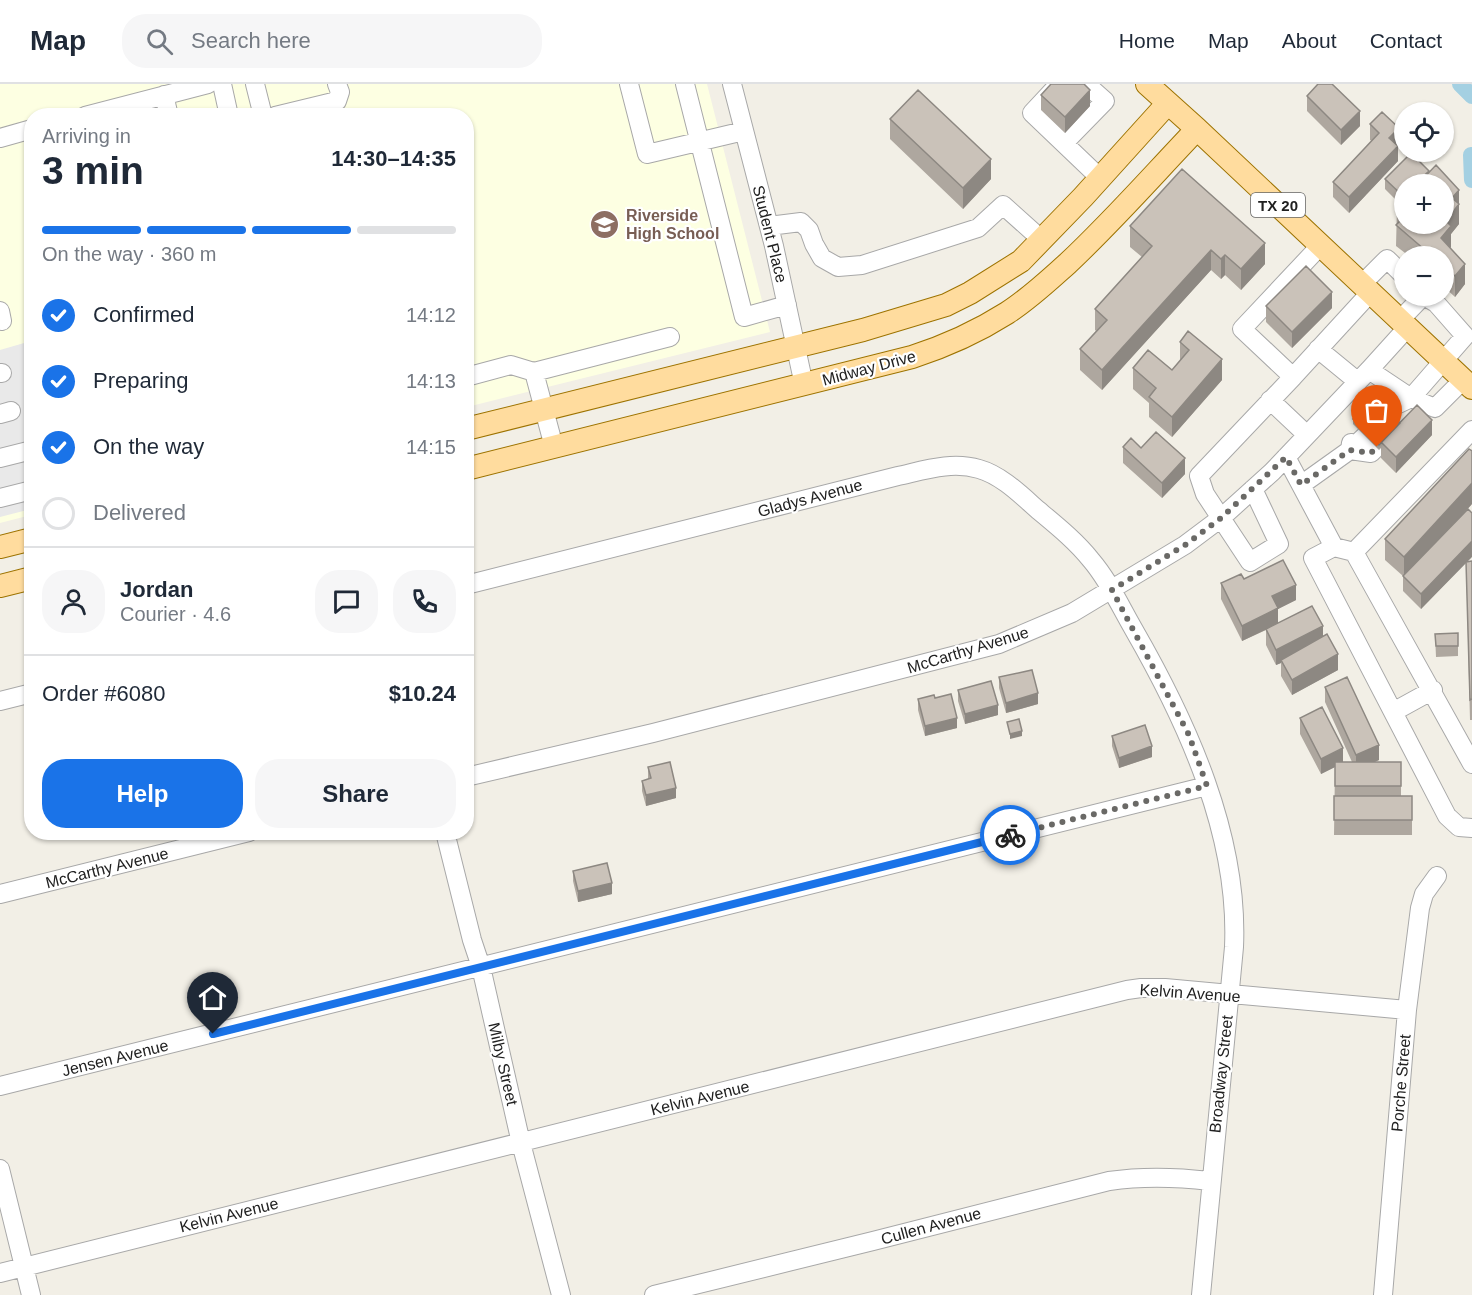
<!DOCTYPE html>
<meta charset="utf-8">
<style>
body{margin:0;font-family:Helvetica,sans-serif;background:#f6f6f7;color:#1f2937;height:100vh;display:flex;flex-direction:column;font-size:22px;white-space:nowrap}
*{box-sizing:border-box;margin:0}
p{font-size:20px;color:#747a83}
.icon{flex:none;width:33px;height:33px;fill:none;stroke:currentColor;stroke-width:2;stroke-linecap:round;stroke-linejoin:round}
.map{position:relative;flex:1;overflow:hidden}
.sheet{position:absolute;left:24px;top:24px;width:450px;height:732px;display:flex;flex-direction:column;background:#fff;border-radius:24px;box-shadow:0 2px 4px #0004}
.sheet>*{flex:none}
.buttons{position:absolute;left:1394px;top:18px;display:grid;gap:12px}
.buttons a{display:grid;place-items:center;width:60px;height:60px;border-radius:50%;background:#fff;box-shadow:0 2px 4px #0004;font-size:30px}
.pin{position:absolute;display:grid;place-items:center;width:51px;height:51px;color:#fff;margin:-62px -26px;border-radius:50% 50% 50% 0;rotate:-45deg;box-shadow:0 0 6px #0007}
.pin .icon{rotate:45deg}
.courier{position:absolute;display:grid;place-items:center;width:60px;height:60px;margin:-30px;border:4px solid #1a73e8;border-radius:50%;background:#fff;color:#222;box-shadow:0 2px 8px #0007}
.headline em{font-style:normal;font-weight:700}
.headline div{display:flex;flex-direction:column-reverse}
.headline{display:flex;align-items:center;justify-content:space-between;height:102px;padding:0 18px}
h1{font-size:39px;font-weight:700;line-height:45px}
.bar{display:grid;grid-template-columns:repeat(4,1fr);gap:9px 6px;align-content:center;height:72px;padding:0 18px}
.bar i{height:8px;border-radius:4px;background:#e0e1e3}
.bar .on{background:#1a73e8}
.bar p{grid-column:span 4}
.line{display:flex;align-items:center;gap:15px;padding:0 18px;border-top:2px solid #e0e1e3}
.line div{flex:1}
.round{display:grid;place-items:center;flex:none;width:63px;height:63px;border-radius:24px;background:#f6f6f7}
ol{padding:0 18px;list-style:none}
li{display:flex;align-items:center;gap:18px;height:66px}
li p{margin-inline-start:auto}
li .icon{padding:6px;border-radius:50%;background:#1a73e8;color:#fff;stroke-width:4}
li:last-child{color:#747a83}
li i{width:33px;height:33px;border:3px solid #e0e1e3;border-radius:50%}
.action{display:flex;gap:12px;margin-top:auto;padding:12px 18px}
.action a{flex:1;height:69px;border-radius:24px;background:#1a73e8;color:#fff;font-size:24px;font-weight:700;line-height:69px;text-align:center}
.action a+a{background:#f6f6f7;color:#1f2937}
header{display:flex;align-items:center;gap:36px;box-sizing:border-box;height:84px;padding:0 30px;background:#fff;border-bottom:2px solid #e0e1e3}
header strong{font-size:28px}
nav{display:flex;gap:33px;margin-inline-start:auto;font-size:21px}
.search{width:420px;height:54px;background:#f6f6f7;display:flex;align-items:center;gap:15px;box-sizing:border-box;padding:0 21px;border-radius:24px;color:#747a83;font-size:22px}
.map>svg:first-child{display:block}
</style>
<header>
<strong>Map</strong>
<div class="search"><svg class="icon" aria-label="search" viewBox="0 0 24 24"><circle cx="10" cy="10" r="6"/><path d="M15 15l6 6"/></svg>Search here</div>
<nav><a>Home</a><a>Map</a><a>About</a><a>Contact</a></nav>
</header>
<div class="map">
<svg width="1472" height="1211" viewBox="0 0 1472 1211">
<rect width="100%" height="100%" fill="#f2efe6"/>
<!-- education -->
<path fill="#fdffe2" d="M0 0H707L770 248 467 323 466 32H32L31 431 0 439Z"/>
<!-- parking -->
<path fill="#e9e9e9" d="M31 257V425L0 433V266Z"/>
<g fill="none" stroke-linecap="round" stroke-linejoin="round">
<!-- canal -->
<path stroke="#a4d0e2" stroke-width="16" d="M1460 0 1472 12
M1471 71 1472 96"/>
<defs>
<path id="minor" d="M222 0 229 32
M255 0 263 32
M629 0 647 70 744 47
M685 0 744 233 787 221
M732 0 774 162 804 301
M1059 0 1032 29 1100 94
M164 11 169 32
M85 32 208 0
M275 32 337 17 340 8 337 0
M0 54 32 45
M1064 59 1105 17 1086 0
M769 142 801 138 809 146 814 160 822 174 838 183 862 181 978 144 1003 121 1042 156
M1320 162 1242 245 1293 293 1370 209
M1361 201 1387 175 1404 192
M0 227 2 237
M1399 237 1423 212
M1318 265 1357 297
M1369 286 1411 314 1435 324 1463 296
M534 288 670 253
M0 289H2
M466 293 511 281 534 288 554 363
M1270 316 1307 351
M0 330 11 327
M1386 330 1394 322 1411 314 1465 252 1436 219 1424 212
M1351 359 1350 366 1371 369 1377 363
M1286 373 1334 463
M0 374 32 366
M1301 401 1350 366 1365 352
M1253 405 1279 460 1250 478 1205 410 1199 392 1293 293
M0 414 32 406
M1354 468 1472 346
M466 501 898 392C925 386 952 377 979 385 1001 391 1021 411 1038 426 1056 441 1076 457 1091 476 1109 497 1120 522 1134 546 1188 640 1239 752 1234 863L1201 1211
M0 617 32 609
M1393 628 1433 606
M1472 680 1354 468 1334 463 1313 474 1447 732 1459 743 1472 744
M466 693 653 649 999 560 1072 529 1185 461 1221 434 1272 388 1369 286 1407 244
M445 748 472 856 481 883 521 1059 561 1211
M0 810 249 748
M0 1002 1207 702
M0 1085 31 1211
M0 1189 1127 906 1141 904H1165L1407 926
M654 1211 873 1157 1109 1097C1143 1092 1176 1093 1210 1097
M1383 1211 1407 926 1420 824 1424 810 1437 792"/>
<path id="major" d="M1147 0 1197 45 1472 304
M466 345 863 246 946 221 970 209 1021 177 1083 113 1168 19
M466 385 912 273C946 262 977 248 1007 229 1029 215 1048 197 1067 180 1113 137 1154 90 1197 45
M0 463 32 455
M0 502 32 494"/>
</defs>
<!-- minor casing -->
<use href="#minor" stroke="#a8a8a8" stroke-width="20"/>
<!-- major casing -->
<use href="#major" stroke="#9d7300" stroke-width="24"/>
<!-- minor -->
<use href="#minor" stroke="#fff" stroke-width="18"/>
<!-- major -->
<use href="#major" stroke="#ffdc9e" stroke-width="22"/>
</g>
<!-- wall -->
<path fill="#aea79f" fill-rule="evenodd" d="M1041 11 1090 22 1065 49 1041 26Z
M1307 12 1360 42 1341 61 1307 27Z
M890 35 991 95 963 125 890 55Z
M1370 40 1399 59 1397 61 1398 77 1349 129 1333 113V98L1372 57 1370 56Z
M1429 89 1459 106V140L1451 150V163L1450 164 1465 200 1455 213 1443 202V172H1409L1396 162 1397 123 1400 120 1385 105V95ZM1404 100 1443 140H1404Z
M1130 142 1265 180 1241 206 1225 191 1221 195 1211 186 1102 306 1080 286V265L1096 247 1095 246V225L1142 173 1130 163Z
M1266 222 1332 224 1292 264 1266 238Z
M1180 258 1222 296 1172 353 1149 333V319L1133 305V284L1172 286 1180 277Z
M1353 335 1400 339 1432 351 1396 389 1381 374V364L1379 366 1353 340Z
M1123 363 1141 364 1185 390 1162 414 1123 379Z
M1472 420 1465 428 1467 478 1472 477V636H1470L1466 478 1421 525 1403 507V492L1385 476V455Z
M1244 495 1296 516 1278 525V539L1323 553 1338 586 1292 611 1281 592V579L1276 581 1266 561V546L1242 557 1221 515V499Z
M1458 549V572L1436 573 1435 550Z
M999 593 1038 620 1006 629 999 604Z
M1325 603 1379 676 1375 678H1401V712H1412V751H1334L1335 683 1321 690 1300 650V634L1343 678H1352L1325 618Z
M958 606 998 631 965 640 958 617Z
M935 614 957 644 925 652 918 626V615Z
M1112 652 1152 673 1119 684 1112 662Z
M648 683 676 714 646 722 642 707V697L648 695Z
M573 787 612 810 578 818 573 797Z"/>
<!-- shaded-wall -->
<path fill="#8d8882" d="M1090 6V22L1065 49V33Z
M1360 27V42L1341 61V46Z
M1399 44V59L1389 69V54Z
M1398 62V77L1349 129V113Z
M991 75V95L963 125V104Z
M1429 87V97L1425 100H1415Z
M1459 106V140L1451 150V163L1443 172 1441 154 1452 114Z
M1265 159V180L1241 206V185Z
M1211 166V186L1102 306V286Z
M1225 171V191L1221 195V175Z
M1465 180V200L1455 213V192Z
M1332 208V224L1292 264V248Z
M1222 275V296L1172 353V333Z
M1432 336V351L1396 389V373Z
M1185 374V390L1162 414V399Z
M1472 399V420L1404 493V473Z
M1472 457V473L1421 525V510Z
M1296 501V516L1278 525V540L1242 557V542L1272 512Z
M1323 542V558L1281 576V579L1276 581V566Z
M1338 570V586L1292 611V596Z
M1038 609V620L1006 629V619Z
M998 621V631L965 640V630Z
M957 634V644L925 652V642Z
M1022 647V652L1010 655V650Z
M1379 661V676L1356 686V671Z
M1152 662V673L1119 684V674Z
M1343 664V679L1321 690V675Z
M676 704V714L646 722V711Z
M612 799V810L578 818V807Z"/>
<!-- building -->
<path fill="#cac2b9" stroke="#8d8882" stroke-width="1.5" d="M1051 0H1084L1090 6 1065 33 1041 11Z
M1318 0H1332L1360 27 1341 46 1307 12Z
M918 6 991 75 963 104 890 35Z
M1382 28 1399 44 1389 54 1398 62 1349 113 1333 98 1379 49 1370 40Z
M1411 69 1429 87 1415 100H1404V111L1403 112 1385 95Z
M1436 81 1459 106 1452 114 1459 120 1446 137 1451 142 1441 154 1465 180 1455 192 1443 182V172H1432L1396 141 1404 133V140H1443V100H1418Z
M1182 85 1265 159 1241 185 1225 171 1221 175 1211 166 1102 286 1080 265 1107 236 1095 225 1152 162 1130 142Z
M1404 116V129L1397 123Z
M1306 182 1332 208 1292 248 1266 222Z
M1188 247 1222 275 1172 333 1149 313 1156 304 1133 284 1148 266 1172 286 1189 266 1180 258Z
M1374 314 1400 339 1379 361 1353 335Z
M1417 321 1432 336 1396 373 1381 358Z
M1156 348 1185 374 1162 399 1123 363 1131 354 1141 364Z
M1469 365 1472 367V399L1404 473 1385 455Z
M1468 425 1472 429V457L1421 510 1403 492Z
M1283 476 1296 501 1272 512 1278 524 1242 542 1221 499 1241 490 1244 495Z
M1472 477V615L1470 616 1466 478Z
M1312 522 1323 542 1276 566 1266 545Z
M1458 549V562H1436L1435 550Z
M1327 550 1338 570 1292 596 1281 576Z
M1032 586 1038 609 1006 619 999 593Z
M1347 593 1379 661 1356 671 1325 603Z
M991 597 998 621 965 630 958 606Z
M951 610 957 634 925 642 918 615 934 611 935 614Z
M1322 623 1343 664 1321 675 1300 634Z
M1019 635 1022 647 1010 650 1007 638Z
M1145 641 1152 662 1119 674 1112 652Z
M670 678 676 704 646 711 642 697 651 694 648 683Z
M1335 678H1401V702H1335Z
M1334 712H1412V736H1334Z
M607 779 612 799 578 807 573 787Z"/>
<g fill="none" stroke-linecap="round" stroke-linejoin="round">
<!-- done -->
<path stroke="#6a6966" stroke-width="6" stroke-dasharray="0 10.8" d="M1010 751 1207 702 1189 651 1112 506 1185 461 1221 434 1286 373 1301 401 1350 366 1371 369 1377 363"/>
<!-- route -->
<path stroke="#1a73e8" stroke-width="8" d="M213 950 1010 751"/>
</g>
<!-- icons -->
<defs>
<symbol id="school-disc" viewBox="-11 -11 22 22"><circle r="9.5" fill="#8d6e63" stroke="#fff"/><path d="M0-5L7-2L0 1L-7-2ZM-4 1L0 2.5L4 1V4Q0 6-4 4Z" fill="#fff"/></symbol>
</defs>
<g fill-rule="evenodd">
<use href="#school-disc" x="588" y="124" width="33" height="33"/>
</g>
<g text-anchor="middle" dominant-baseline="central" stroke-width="4.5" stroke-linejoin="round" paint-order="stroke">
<!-- shield labels -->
<rect fill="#fff" stroke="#646464" stroke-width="1.5" x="1251" y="109" width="54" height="24" rx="4.5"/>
<g font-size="15" font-weight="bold" fill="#212121">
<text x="1278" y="121">TX 20</text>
</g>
<!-- education labels -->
<g font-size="16" font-weight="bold" fill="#785e54" stroke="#fff" text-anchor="start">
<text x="626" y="131">Riverside<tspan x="626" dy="18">High School</tspan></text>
</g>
<!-- street labels -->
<g font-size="16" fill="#212121" stroke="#fff">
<text transform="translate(770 150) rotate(76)">Student Place</text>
<text transform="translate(869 284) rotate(-15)">Midway Drive</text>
<text transform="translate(810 414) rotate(-15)">Gladys Avenue</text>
<text transform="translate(968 566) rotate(-17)">McCarthy Avenue</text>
<text transform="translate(107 784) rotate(-14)">McCarthy Avenue</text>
<text transform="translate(1190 909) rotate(4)">Kelvin Avenue</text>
<text transform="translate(115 974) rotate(-14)">Jensen Avenue</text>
<text transform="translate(503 980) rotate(77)">Milby Street</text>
<text transform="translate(1221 990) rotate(-84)">Broadway Street</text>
<text transform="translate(1401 999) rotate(-85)">Porche Street</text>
<text transform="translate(700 1014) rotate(-14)">Kelvin Avenue</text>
<text transform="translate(229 1131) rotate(-14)">Kelvin Avenue</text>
<text transform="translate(931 1142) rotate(-15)">Cullen Avenue</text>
</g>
</g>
</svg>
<div class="buttons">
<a><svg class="icon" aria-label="locate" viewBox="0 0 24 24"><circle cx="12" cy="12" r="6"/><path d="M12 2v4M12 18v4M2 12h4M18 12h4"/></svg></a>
<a>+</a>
<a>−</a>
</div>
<div class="pin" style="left:1377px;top:363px;background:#ea580c"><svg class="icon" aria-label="bag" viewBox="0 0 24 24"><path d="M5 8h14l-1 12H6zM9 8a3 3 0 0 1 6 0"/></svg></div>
<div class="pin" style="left:213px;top:950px;background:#1f2937"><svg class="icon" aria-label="home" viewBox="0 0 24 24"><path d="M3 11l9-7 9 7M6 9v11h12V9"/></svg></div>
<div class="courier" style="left:1010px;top:751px"><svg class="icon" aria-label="bike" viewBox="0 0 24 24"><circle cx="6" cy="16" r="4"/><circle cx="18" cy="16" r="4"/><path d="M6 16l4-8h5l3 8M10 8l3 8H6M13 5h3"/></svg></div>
<section class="sheet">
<div class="headline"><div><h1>3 min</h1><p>Arriving in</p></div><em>14:30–14:35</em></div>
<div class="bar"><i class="on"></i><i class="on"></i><i class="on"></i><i></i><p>On the way · 360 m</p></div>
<ol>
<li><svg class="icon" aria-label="check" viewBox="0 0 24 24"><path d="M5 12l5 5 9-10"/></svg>Confirmed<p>14:12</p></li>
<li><svg class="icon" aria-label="check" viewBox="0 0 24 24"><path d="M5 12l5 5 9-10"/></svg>Preparing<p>14:13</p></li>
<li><svg class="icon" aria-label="check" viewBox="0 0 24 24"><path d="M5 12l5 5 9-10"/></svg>On the way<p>14:15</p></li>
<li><i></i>Delivered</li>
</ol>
<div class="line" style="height:108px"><a class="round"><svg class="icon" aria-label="person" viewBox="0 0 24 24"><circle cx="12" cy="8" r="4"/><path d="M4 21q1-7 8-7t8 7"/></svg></a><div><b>Jordan</b><p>Courier · 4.6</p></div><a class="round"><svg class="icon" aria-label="chat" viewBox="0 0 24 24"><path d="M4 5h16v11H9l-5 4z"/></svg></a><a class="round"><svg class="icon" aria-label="phone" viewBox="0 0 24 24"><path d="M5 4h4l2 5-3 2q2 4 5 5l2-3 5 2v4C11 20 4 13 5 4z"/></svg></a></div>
<div class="line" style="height:78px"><div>Order #6080</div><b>$10.24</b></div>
<div class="action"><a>Help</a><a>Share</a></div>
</section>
</div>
